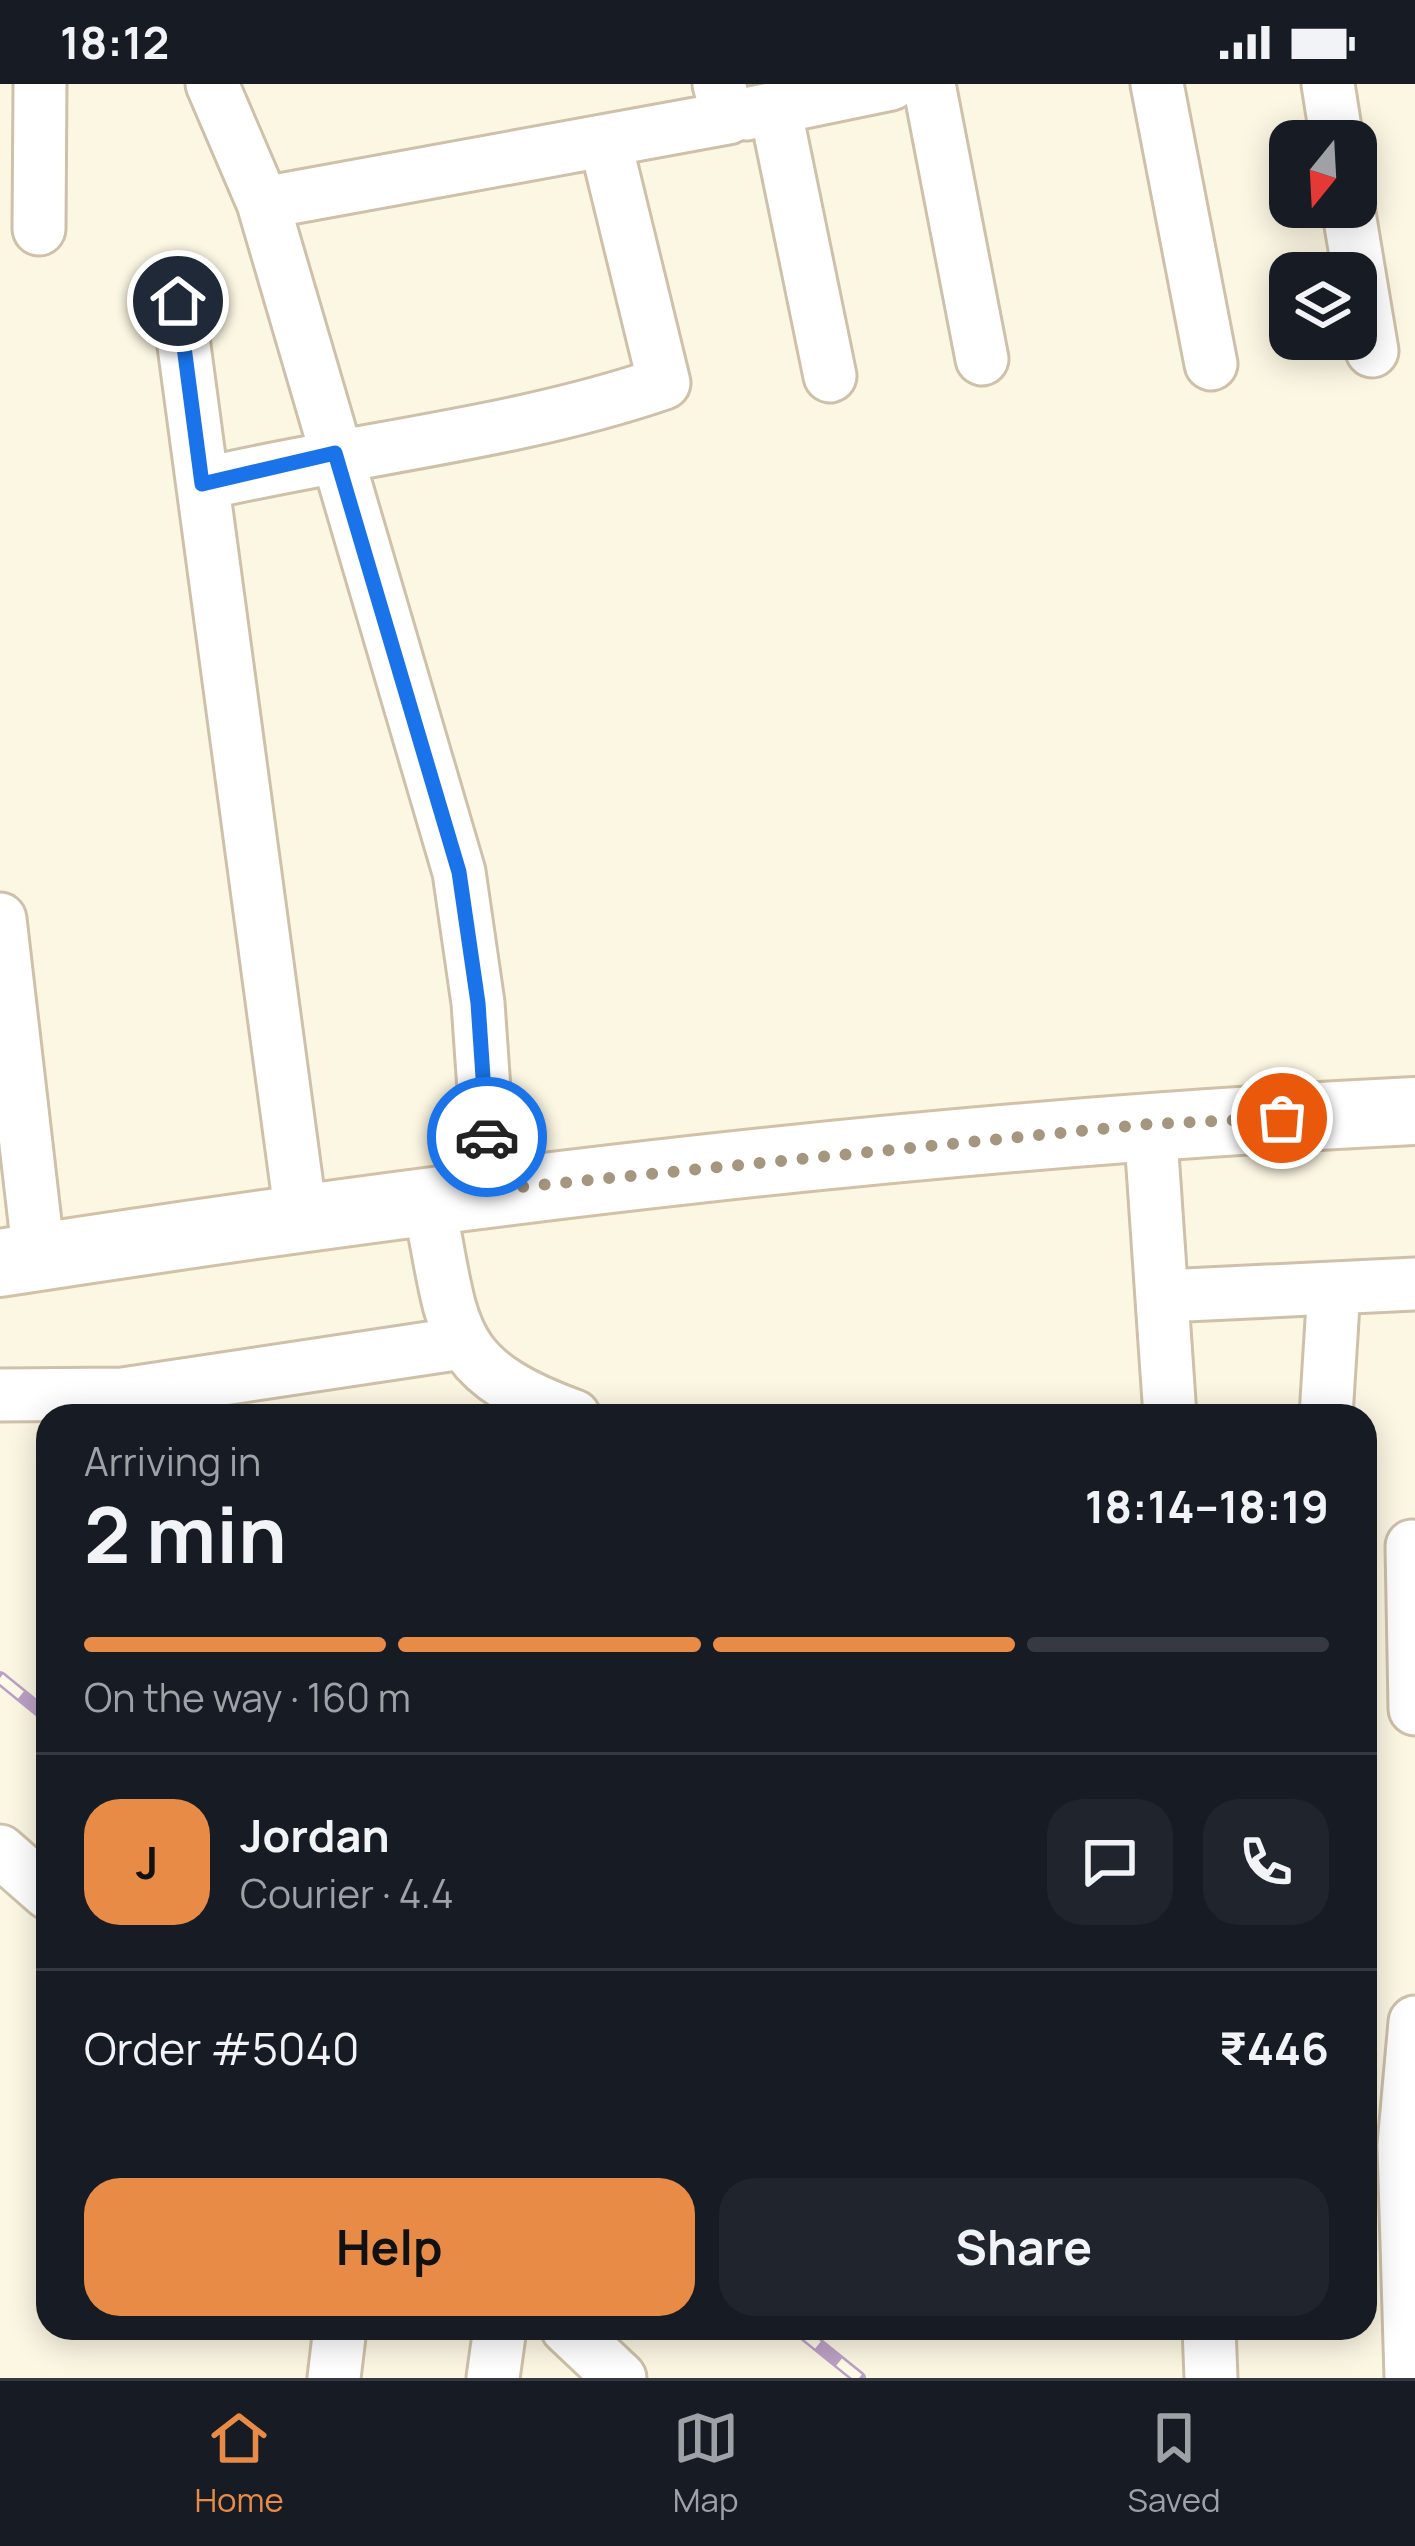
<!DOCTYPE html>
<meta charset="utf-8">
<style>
body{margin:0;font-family:Manrope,sans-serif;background:#20242c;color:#f1f3f6;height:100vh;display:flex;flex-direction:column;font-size:45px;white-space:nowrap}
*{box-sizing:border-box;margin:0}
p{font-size:39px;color:#9ea1a6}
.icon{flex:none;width:66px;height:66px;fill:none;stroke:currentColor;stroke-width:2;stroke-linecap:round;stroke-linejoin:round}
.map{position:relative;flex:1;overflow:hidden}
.panel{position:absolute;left:36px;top:1320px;width:1341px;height:936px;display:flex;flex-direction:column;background:#171b24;border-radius:36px;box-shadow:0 6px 30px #0003}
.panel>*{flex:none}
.needle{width:78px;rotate:198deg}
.tools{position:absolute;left:1269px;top:36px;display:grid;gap:24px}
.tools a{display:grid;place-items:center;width:108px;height:108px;border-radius:24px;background:#171b24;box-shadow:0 6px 30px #0003;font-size:60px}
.pin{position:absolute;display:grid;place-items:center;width:102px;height:102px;color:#fff;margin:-51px;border:6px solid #fff;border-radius:50%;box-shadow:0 3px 12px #0007}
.courier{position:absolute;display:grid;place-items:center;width:120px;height:120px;margin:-60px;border:9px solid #1a73e8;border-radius:50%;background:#fff;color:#222;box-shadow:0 3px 15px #0007}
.summary em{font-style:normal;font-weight:700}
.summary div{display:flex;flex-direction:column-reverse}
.summary{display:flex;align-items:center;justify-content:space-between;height:204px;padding:0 48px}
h1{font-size:78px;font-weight:700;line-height:90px}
.bar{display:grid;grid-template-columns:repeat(4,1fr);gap:18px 12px;align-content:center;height:144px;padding:0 48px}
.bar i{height:15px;border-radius:9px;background:#363941}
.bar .on{background:#e88b46}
.bar p{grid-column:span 4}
.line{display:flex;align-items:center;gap:30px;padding:0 48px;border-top:3px solid #363941}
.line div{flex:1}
.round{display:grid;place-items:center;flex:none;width:126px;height:126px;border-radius:36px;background:#20242c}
.primary-button{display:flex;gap:24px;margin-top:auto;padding:24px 48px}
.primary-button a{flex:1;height:138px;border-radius:36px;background:#e88b46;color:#111;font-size:48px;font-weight:700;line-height:138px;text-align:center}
.primary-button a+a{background:#20242c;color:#f1f3f6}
.status{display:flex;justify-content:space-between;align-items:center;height:84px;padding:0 60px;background:#171b24;direction:ltr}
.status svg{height:33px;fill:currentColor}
.tabs{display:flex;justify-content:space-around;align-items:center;height:168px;border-top:3px solid #363941;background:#171b24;font-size:33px;color:#9ea1a6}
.tabs a{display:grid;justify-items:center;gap:6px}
.tabs .on{color:#e88b46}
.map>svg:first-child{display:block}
</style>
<div class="status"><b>18:12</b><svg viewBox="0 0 49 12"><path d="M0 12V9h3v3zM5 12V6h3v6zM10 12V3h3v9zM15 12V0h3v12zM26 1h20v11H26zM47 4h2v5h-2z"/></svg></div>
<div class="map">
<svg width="1415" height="2294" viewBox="0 0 1415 2294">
<rect width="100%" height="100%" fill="#fcf7e3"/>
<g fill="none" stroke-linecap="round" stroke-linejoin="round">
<defs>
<path id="street" d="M212 0 263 119 459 788 478 919 491 1106
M929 0 982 275
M1157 0 1211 280
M1328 0 1337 57
M775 24 830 292
M746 30 891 0
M263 119 728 34 719 0
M1348 123 1372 267
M39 145 40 0
M178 217 301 1132
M203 400C356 364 515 350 664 299L605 57
M0 835 39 1173
M1150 1040 1170 1332
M428 1116C455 1241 440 1283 574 1332
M1165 1212 1415 1200
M0 1311 123 1310 462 1259
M1326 1332 1334 1204
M1412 1462 1415 1625
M0 1767 48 1809
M567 2244 620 2294
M1209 2244 1211 2294
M334 2294 340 2244
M493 2294 500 2244
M1411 2294 1404 2061 1415 1938"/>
<path id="secondary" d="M0 1179C469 1106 940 1050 1415 1027"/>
</defs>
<!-- street casing -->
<use href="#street" stroke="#cec0a9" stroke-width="57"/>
<!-- secondary casing -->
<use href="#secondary" stroke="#d1c2a7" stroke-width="72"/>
<!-- street -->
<use href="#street" stroke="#fff" stroke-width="51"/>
<!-- secondary -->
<use href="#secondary" stroke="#fff" stroke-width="66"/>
<defs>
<path id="rail" d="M0 1594 48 1633
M797 2244 859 2294"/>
</defs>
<!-- rail casing -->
<use href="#rail" stroke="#bca1c6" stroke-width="14"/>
<!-- rail -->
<use href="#rail" stroke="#fffbe9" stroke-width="9" stroke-dasharray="27" stroke-linecap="butt"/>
</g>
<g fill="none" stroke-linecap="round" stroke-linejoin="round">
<!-- done -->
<path stroke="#a4967f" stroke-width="12" stroke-dasharray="0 21.6" d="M487 1053 490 1106 1150 1040 1282 1034"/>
<!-- route -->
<path stroke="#1a73e8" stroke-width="15" d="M178 217 202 400 335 369 459 788 478 919 487 1053"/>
</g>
</svg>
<div class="tools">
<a><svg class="needle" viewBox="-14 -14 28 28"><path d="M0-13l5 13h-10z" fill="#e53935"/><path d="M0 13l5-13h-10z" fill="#9ea1a6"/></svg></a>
<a><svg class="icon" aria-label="layers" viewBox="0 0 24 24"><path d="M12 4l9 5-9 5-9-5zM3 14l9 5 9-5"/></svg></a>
</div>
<div class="pin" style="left:1282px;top:1034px;background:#ea580c"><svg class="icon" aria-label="bag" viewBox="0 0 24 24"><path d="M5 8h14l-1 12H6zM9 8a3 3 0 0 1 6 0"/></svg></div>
<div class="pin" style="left:178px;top:217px;background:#1f2937"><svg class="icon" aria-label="home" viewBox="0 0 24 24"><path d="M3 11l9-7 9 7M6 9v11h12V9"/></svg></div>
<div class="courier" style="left:487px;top:1053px"><svg class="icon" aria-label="car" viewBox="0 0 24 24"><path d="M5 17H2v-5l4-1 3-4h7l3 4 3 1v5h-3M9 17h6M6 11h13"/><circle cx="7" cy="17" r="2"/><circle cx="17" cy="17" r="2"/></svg></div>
<section class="panel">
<div class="summary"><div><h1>2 min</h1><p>Arriving in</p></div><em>18:14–18:19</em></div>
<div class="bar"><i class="on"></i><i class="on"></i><i class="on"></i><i></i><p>On the way · 160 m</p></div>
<div class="line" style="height:216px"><b class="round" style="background:#e88b46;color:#111">J</b><div><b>Jordan</b><p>Courier · 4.4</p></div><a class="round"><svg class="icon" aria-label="chat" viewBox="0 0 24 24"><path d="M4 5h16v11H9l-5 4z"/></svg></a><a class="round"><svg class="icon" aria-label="phone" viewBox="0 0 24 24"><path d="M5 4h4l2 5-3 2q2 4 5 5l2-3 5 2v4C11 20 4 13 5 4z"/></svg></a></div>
<div class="line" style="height:156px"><div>Order #5040</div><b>₹446</b></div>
<div class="primary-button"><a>Help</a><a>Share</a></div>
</section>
</div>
<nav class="tabs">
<a class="on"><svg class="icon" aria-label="home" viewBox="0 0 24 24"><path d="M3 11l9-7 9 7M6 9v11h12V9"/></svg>Home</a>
<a><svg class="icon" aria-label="map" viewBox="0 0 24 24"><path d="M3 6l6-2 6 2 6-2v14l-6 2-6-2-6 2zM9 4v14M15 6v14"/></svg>Map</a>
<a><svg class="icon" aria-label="saved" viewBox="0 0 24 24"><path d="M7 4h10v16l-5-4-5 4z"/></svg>Saved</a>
</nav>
